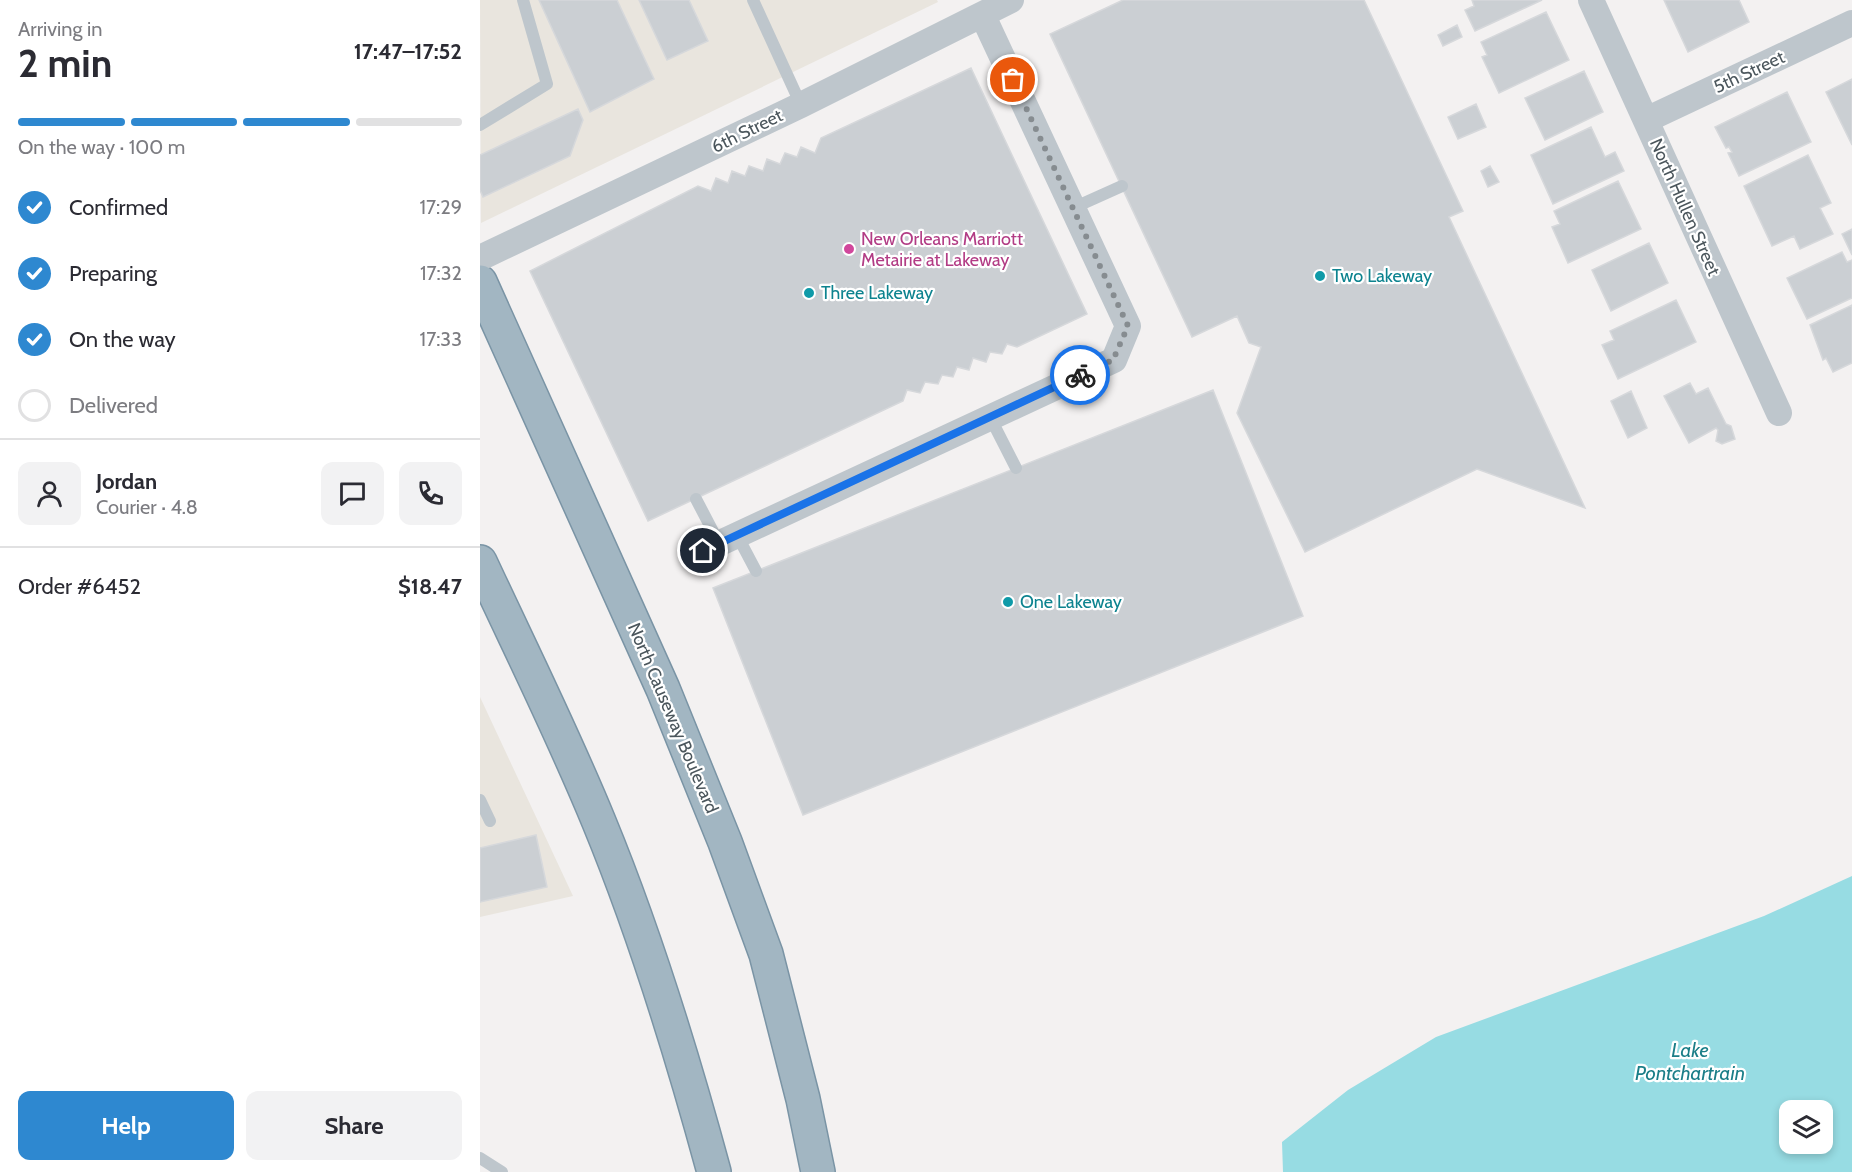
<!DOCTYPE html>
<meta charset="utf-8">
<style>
body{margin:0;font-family:Cabin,sans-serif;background:#f2f2f3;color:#2b2b33;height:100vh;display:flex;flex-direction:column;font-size:22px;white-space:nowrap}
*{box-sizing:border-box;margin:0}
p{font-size:20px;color:#7c7c81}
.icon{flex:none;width:33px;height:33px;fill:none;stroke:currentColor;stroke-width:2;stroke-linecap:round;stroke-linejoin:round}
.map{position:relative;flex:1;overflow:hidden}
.sheet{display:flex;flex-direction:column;background:#fff;width:480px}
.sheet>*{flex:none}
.fabs{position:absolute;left:1299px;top:1100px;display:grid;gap:12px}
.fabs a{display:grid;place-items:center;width:54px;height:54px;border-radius:12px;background:#fff;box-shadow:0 3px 9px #0003;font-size:30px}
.pin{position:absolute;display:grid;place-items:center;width:51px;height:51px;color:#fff;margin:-26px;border:3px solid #fff;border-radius:50%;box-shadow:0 2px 6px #0007}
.courier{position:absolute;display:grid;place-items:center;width:60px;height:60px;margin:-30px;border:4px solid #1a73e8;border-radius:50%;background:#fff;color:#222;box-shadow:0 2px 8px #0007}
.head em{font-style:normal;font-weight:700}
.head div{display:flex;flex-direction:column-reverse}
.head{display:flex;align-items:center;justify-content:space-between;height:102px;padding:0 18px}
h1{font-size:39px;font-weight:700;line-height:45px}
.bar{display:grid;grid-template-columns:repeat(4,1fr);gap:9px 6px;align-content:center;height:72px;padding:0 18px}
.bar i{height:8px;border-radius:4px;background:#e1e1e2}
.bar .current{background:#2e88d0}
.bar p{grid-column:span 4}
.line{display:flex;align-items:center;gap:15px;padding:0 18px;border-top:2px solid #e1e1e2}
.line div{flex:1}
.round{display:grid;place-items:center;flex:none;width:63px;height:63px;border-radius:12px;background:#f2f2f3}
ol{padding:0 18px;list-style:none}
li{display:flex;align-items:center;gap:18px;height:66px}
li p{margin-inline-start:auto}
li .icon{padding:6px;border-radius:50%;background:#2e88d0;color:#fff;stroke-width:4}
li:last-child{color:#7c7c81}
li i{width:33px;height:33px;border:3px solid #e1e1e2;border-radius:50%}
.button{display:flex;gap:12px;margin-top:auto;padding:12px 18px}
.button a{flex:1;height:69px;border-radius:12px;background:#2e88d0;color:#fff;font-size:24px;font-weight:700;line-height:69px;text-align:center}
.button a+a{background:#f2f2f3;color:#2b2b33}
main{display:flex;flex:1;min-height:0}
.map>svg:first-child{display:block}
</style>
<main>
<section class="sheet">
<div class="head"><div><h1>2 min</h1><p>Arriving in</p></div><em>17:47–17:52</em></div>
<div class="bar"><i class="current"></i><i class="current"></i><i class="current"></i><i></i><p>On the way · 100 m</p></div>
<ol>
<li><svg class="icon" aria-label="check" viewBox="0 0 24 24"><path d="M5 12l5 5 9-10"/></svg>Confirmed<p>17:29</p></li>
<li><svg class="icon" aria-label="check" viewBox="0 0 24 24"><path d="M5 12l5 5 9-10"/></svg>Preparing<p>17:32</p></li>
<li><svg class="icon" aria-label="check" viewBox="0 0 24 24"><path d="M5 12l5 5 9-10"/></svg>On the way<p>17:33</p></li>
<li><i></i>Delivered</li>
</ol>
<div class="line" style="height:108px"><a class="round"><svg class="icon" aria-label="person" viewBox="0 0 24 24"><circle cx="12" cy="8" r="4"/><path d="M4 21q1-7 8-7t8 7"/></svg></a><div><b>Jordan</b><p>Courier · 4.8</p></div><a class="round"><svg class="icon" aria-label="chat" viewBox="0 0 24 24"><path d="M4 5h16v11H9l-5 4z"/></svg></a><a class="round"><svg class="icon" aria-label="phone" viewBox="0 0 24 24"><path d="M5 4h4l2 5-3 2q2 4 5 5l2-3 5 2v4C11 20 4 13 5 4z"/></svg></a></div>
<div class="line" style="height:78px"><div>Order #6452</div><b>$18.47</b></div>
<div class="button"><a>Help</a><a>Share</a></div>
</section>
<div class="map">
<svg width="1372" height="1172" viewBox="0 0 1372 1172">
<rect width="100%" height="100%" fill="#f3f1f1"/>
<!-- commercial -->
<path fill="#e9e5de" d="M0 0H457L458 2 1 223Z
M0 697 93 896 0 917Z"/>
<!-- water -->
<path fill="#97dce3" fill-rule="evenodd" d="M1372 876V1172H803L802 1142 868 1090 956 1037 1284 916ZM1310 1110H1342V1143H1310Z"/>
<!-- building -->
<path fill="#cbcfd3" stroke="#d6d8db" stroke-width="1.5" d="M59 0H137L174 79 110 112Z
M159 0H209L228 41 187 60Z
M643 0H884L983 211 969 217 1105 508 997 469 825 552 757 413 781 347 769 343 757 316 712 337 570 34Z
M992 0H1062L995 31 985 10 994 6Z
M1184 0H1259L1269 22 1208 52Z
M1066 12 1089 60 1019 93 1002 57 1007 55 1001 42Z
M977 25 982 37 963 46 958 35Z
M491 68 607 314 537 347 527 344 522 354 510 352 506 362 493 358 489 370 477 367 473 377 462 375 458 384 445 382 440 393 427 390 423 401 168 521 50 271 218 186 231 191 236 178 248 183 252 171 265 176 269 166 283 171 287 159 300 164 305 153 317 157 321 147 335 153 341 138Z
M1104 71 1123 112 1065 140 1045 98Z
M1372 79V145L1346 92Z
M1307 92 1331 142 1259 176 1248 153 1252 152 1249 147 1246 148 1235 127Z
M996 104 1006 127 978 139 968 117Z
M98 109 103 120 90 156 3 197 0 190V155Z
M1111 127 1125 157 1135 152 1144 171 1073 204 1051 155Z
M1328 155 1351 203 1340 208 1353 234 1320 249 1314 236 1292 246 1264 186Z
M1010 166 1019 182 1008 187 1001 171Z
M1138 181 1161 229 1088 263 1072 227 1080 224 1074 211Z
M1372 229V255L1362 234Z
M1169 243 1188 283 1131 311 1112 270Z
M1362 252 1367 262 1372 260V298L1327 319 1307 278Z
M1196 300 1216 342 1138 379 1122 345 1134 340 1130 331Z
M1372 305V363L1353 372 1346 358 1343 360 1330 325Z
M1210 383 1216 394 1228 388 1246 424 1251 426 1255 439 1242 444 1236 441 1238 430 1236 428 1209 443 1184 396Z
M733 390 823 616 323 815 233 588Z
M1151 391 1167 428 1148 438 1131 401Z
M56 835 67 887 0 902V848Z"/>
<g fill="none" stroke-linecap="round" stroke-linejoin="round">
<defs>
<path id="trunk" d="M0 282 183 689 245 842 286 954 323 1099 338 1172
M0 562C40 648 83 734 119 822 166 936 202 1054 234 1172"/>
</defs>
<!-- trunk casing -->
<use href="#trunk" stroke="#7a94a5" stroke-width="36"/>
<!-- service -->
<path stroke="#bec6cc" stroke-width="12" d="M273 0 321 105
M0 125 67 84 43 0
M593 208 642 186
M510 417 536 468
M216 499 239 543
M257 535 276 571
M0 800 10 821
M0 1158 22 1172"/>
<!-- minor -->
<path stroke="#bec6cc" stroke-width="26" d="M1111 0 1299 413
M1166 120 1372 23
M0 258 321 105 531 0
M223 551 634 360 648 326 503 16"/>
<!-- trunk -->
<use href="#trunk" stroke="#a2b6c2" stroke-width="33"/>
</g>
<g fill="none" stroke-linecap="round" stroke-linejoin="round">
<!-- done -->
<path stroke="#868c90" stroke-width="6" stroke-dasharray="0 10.8" d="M533 80 648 326 633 360 600 375"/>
<!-- route -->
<path stroke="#1a73e8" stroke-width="8" d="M223 551 600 375"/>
</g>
<!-- markers -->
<circle fill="#d1479c" stroke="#fff" stroke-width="2" cx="369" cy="249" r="6"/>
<g fill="#0f9aa8" stroke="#fff" stroke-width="2">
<circle cx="840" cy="276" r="6"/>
<circle cx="329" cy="293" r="6"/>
<circle cx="528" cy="602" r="6"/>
</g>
<g text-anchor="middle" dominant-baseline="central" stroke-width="4.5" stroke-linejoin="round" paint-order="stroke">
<!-- street labels -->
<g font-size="18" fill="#4b565c" stroke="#fff">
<text transform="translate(1269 72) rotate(-25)">5th Street</text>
<text transform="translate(267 131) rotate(-26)">6th Street</text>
<text transform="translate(1205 207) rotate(66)">North Hullen Street</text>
<text transform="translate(193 718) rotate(67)">North Causeway Boulevard</text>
</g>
<!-- hotel labels -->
<g font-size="18" fill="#b23c85" stroke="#fff" text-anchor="start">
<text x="381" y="239">New Orleans Marriott<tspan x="381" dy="21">Metairie at Lakeway</tspan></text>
</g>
<!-- culture labels -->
<g font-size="18" fill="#0d838f" stroke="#fff" text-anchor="start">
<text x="852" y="276">Two Lakeway</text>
<text x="341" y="293">Three Lakeway</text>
<text x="540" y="602">One Lakeway</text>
</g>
<!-- water labels -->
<g font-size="20" font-style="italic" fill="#1b7e88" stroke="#fff">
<text x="1210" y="1050">Lake<tspan x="1210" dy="23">Pontchartrain</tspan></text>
</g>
</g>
</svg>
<div class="fabs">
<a><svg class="icon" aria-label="layers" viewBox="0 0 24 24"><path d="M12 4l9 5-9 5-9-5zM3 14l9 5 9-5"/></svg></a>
</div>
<div class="pin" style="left:533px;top:80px;background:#ea580c"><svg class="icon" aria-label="bag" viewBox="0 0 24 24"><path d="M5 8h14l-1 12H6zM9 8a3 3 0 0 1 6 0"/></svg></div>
<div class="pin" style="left:223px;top:551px;background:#1f2937"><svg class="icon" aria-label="home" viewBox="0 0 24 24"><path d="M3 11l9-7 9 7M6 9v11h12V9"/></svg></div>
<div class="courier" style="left:600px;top:375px"><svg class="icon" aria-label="bike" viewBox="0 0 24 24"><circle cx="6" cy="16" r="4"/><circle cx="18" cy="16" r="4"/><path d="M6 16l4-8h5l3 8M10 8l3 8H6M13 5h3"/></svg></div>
</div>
</main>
